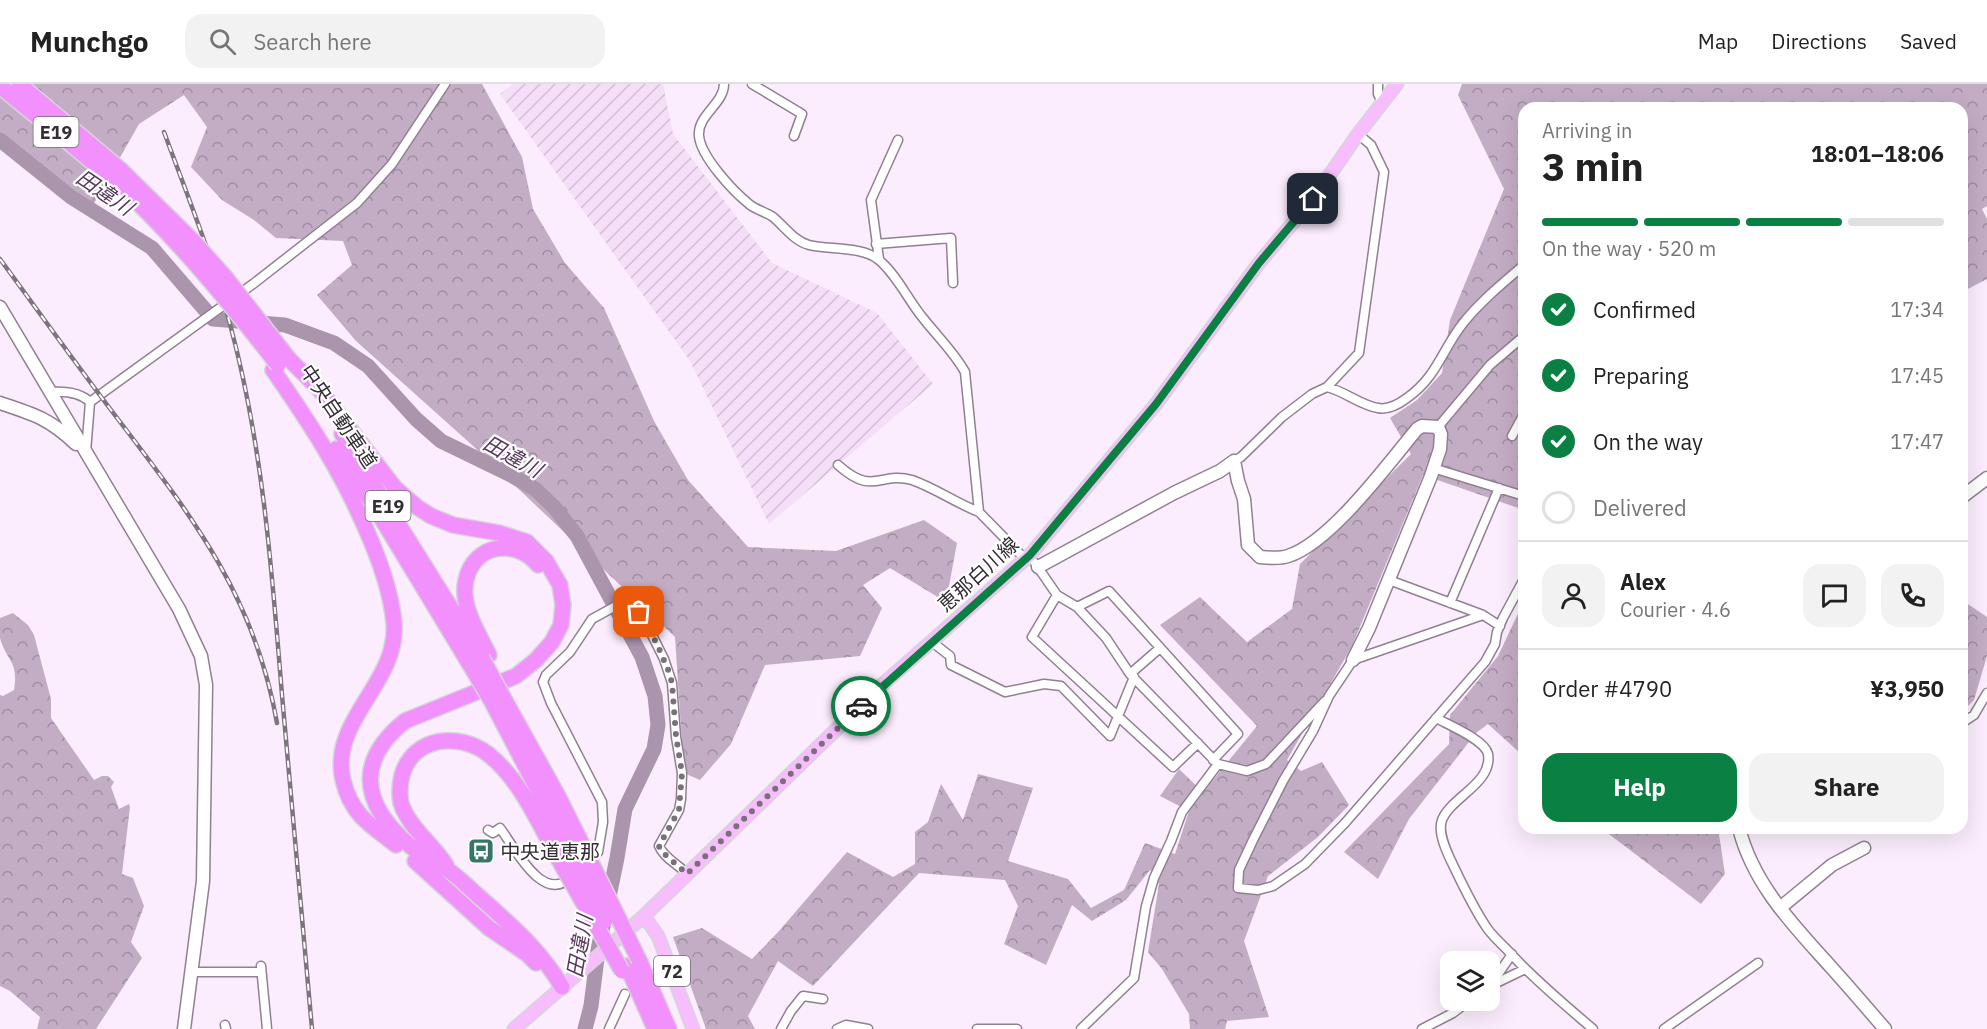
<!DOCTYPE html>
<meta charset="utf-8">
<style>
body{margin:0;font-family:"IBM Plex Sans","Noto Sans JP",sans-serif;background:#f2f2f2;color:#222;height:100vh;display:flex;flex-direction:column;font-size:22px;white-space:nowrap}
*{box-sizing:border-box;margin:0}
p{font-size:20px;color:#767676}
.icon{flex:none;width:33px;height:33px;fill:none;stroke:currentColor;stroke-width:2;stroke-linecap:round;stroke-linejoin:round}
.map{position:relative;flex:1;overflow:hidden}
.side{position:absolute;left:1518px;top:18px;width:450px;height:732px;display:flex;flex-direction:column;background:#fff;border-radius:18px;box-shadow:0 6px 24px #0002}
.side>*{flex:none}
.fabs{position:absolute;left:1440px;top:867px;display:grid;gap:12px}
.fabs a{display:grid;place-items:center;width:60px;height:60px;border-radius:12px;background:#fff;box-shadow:0 6px 24px #0002;font-size:30px}
.pin{position:absolute;display:grid;place-items:center;width:51px;height:51px;color:#fff;margin:-26px;border-radius:12px;box-shadow:0 3px 9px #0006}
.courier{position:absolute;display:grid;place-items:center;width:60px;height:60px;margin:-30px;border:4px solid #0b8043;border-radius:50%;background:#fff;color:#222;box-shadow:0 2px 8px #0007}
.summary em{font-style:normal;font-weight:700}
.summary div{display:flex;flex-direction:column-reverse}
.summary{display:flex;align-items:center;justify-content:space-between;height:102px;padding:0 24px}
h1{font-size:39px;font-weight:700;line-height:45px}
.bar{display:grid;grid-template-columns:repeat(4,1fr);gap:9px 6px;align-content:center;height:72px;padding:0 24px}
.bar i{height:8px;border-radius:4px;background:#e0e0e0}
.bar .selected{background:#0b8043}
.bar p{grid-column:span 4}
.line{display:flex;align-items:center;gap:15px;padding:0 24px;border-top:2px solid #e0e0e0}
.line div{flex:1}
.round{display:grid;place-items:center;flex:none;width:63px;height:63px;border-radius:18px;background:#f2f2f2}
ol{padding:0 24px;list-style:none}
li{display:flex;align-items:center;gap:18px;height:66px}
li p{margin-inline-start:auto}
li .icon{padding:6px;border-radius:50%;background:#0b8043;color:#fff;stroke-width:4}
li:last-child{color:#767676}
li i{width:33px;height:33px;border:3px solid #e0e0e0;border-radius:50%}
.button{display:flex;gap:12px;margin-top:auto;padding:12px 24px}
.button a{flex:1;height:69px;border-radius:18px;background:#0b8043;color:#fff;font-size:24px;font-weight:700;line-height:69px;text-align:center}
.button a+a{background:#f2f2f2;color:#222}
header{display:flex;align-items:center;gap:36px;box-sizing:border-box;height:84px;padding:0 30px;background:#fff;border-bottom:2px solid #e0e0e0}
header strong{font-size:28px}
nav{display:flex;gap:33px;margin-inline-start:auto;font-size:21px}
.search{width:420px;height:54px;background:#f2f2f2;display:flex;align-items:center;gap:15px;box-sizing:border-box;padding:0 21px;border-radius:18px;color:#767676;font-size:22px}
.map>svg:first-child{display:block}
</style>
<header>
<strong>Munchgo</strong>
<div class="search"><svg class="icon" aria-label="search" viewBox="0 0 24 24"><circle cx="10" cy="10" r="6"/><path d="M15 15l6 6"/></svg>Search here</div>
<nav><a>Map</a><a>Directions</a><a>Saved</a></nav>
</header>
<div class="map">
<svg width="1987" height="945" viewBox="0 0 1987 945">
<defs>
<pattern id="industrial-furrows" width="10" height="10" patternUnits="userSpaceOnUse" patternTransform="scale(1.5)"><rect width="10" height="10" fill="#f5def7"/><path d="M-1 1l2-2M0 10L10 0M9 11l2-2" fill="none" stroke="#d3bfd4"/></pattern>
<pattern id="forest-crowns" width="20" height="18" patternUnits="userSpaceOnUse" patternTransform="scale(1.5)"><rect width="20" height="18" fill="#c3adc5"/><path d="M2 6a3 3 0 1 1 6 0M12 15a3 3 0 1 1 6 0" fill="none" stroke="#9f8da1"/></pattern>
</defs>
<rect width="100%" height="100%" fill="#fbedfd"/>
<!-- industrial -->
<path fill="url(#industrial-furrows)" d="M513 0H663L673 50 772 179 877 229 933 300 769 440 690 277 500 10Z"/>
<!-- forest -->
<path fill="url(#forest-crowns)" d="M0 0H482L522 73 533 125 565 179 604 224 654 337 688 396 748 463 836 467 924 436 957 459 946 518 890 484 863 501 882 524 860 572 765 581 731 660 700 696 684 689 675 553 472 361 356 257 317 211 352 181 343 157 276 154 254 136 222 116 191 83 207 43 184 11 139 40 92 123 0 50Z
M1462 0H1987V122L1982 125 1987 135V195L1962 208V24H1524V426L1423 391 1352 562 1287 676 1301 687 1322 678 1349 721 1318 753 1268 792 1244 857 1269 933 1227 937 1225 945H1190L1189 930 1162 885 1148 868 1159 800 1150 786 1126 816 1092 837 1072 821 1046 881 1004 860 1018 822 1005 796 919 789 813 902 778 877 748 932 755 945H706L673 853 702 844 752 875 779 847 847 768 893 793 915 780V748L928 738 941 700 963 736 978 690 1033 704 1008 777 1068 795 1091 824 1124 806 1145 759 1175 770 1189 727 1160 712 1179 685 1203 708 1257 642 1160 541 1200 513 1247 558 1292 525 1300 480 1411 370 1390 334 1417 316 1442 289 1450 236 1504 105 1458 11Z
M1962 516 1987 533V572L1974 616 1962 628Z
M1524 517V684L1519 680 1520 669 1488 640 1476 649 1409 735 1378 795 1344 768 1449 660 1450 631 1498 572Z
M13 529 28 541 34 551 51 615V634L94 696 102 692H108L114 698 111 703 119 725 129 720 130 723 122 790 133 794 144 822 131 858 142 874 96 945H37L40 933 10 907 0 902V611L3 612 14 606C19 576 6 577 0 554 0 548 0 540 0 534Z
M1601 744H1718L1725 790 1701 820Z"/>
<g fill="none" stroke-linecap="round" stroke-linejoin="round">
<!-- river -->
<path stroke="#aa95ac" stroke-width="15" d="M0 56 71 113 152 164 213 235 285 241 334 259 368 282 416 335 441 357 511 391 535 405 554 423 577 452 642 573 655 612 658 641 654 665 625 725 617 774 598 866 591 922 585 945"/>
<defs>
<path id="street" d="M724 0C724 20 697 31 699 52 701 73 733 107 749 120 756 126 766 128 773 133 784 142 794 157 809 161 829 166 863 162 879 176 897 191 908 216 923 234 937 252 954 268 965 288L979 428 1025 475
M752 0 802 30 794 52
M1378 0V10L1382 19
M876 160 951 154 953 199
M879 175 871 116 898 56
M1327 303C1344 307 1362 322 1378 324 1388 326 1399 320 1407 314 1438 292 1442 265 1464 238 1482 216 1503 199 1524 181
M50 308C64 307 80 308 90 318L86 368
M90 318 253 200 357 119 392 80 445 0
M1438 343 1490 281 1524 252
M1512 352 1524 330
M1234 377 1241 373 1282 333 1312 310 1327 303 1359 269 1384 88 1371 61 1358 50
M838 381C874 413 879 387 912 396 935 404 956 419 979 428
M1433 384 1524 412
M1035 479 1057 511 1077 523 1106 554 1130 590 1218 680 1247 687 1266 680 1325 617
M1389 496 1483 531 1500 542
M1057 511 1032 553 1173 683 1198 659
M1450 519 1499 404
M1077 523 1109 507 1238 650 1213 676
M1483 531 1353 576 1329 612 1313 647 1283 697 1253 756 1239 786 1238 804 1258 806 1273 802 1305 780 1345 739 1485 578 1495 560 1497 548 1503 534 1524 495
M932 558 950 572 951 581 1005 608 1044 600 1061 602 1110 652 1134 593
M1130 590 1160 564
M1436 634C1449 641 1485 656 1488 670 1493 699 1451 713 1442 736 1437 749 1448 771 1454 783 1464 804 1474 825 1487 844 1494 854 1504 862 1512 871 1537 898 1565 921 1593 945
M1962 639 1974 631 1987 609
M488 746 493 749 500 744C515 764 543 821 571 793
M587 778 598 768 603 738 602 718 551 619 543 598 546 591 570 568 592 535 623 518 637 524 649 545 664 575 672 599 676 653 682 689 681 715 679 726 659 762C664 774 678 780 687 790
M261 882 267 945
M191 888H261
M657 889 670 881
M1490 902 1525 885
M1490 902 1512 870
M225 941 226 945
M609 945 625 910
M781 945 791 927 803 912 823 915
M837 945 846 941 868 945
M977 945H1017
M1081 945 1134 894 1146 822 1154 794 1171 757 1182 728 1218 680
M1422 945 1453 929 1470 916
M1664 945 1758 879"/>
<path id="secondary" d="M0 223 179 525 201 572 206 601 203 797 184 945
M0 319C34 330 50 335 76 360
M1962 413 1987 394
M1038 483 1174 409 1220 387 1234 377 1238 397 1244 415 1248 461 1260 473C1269 474 1279 475 1288 472 1330 459 1388 380 1417 345L1422 342 1438 343 1441 350 1440 365 1431 392 1369 544 1353 576
M1739 744C1753 800 1793 841 1830 882 1849 903 1867 924 1885 945
M1780 824 1832 781 1864 764"/>
<path id="primary" d="M644 832 658 852 693 945
M514 945 644 832 882 601 1030 471 1156 320 1259 179 1313 115 1358 50 1397 0"/>
<path id="highway" d="M19 0 122 87
M0 2 112 94
M289 275 319 305 395 404 417 423 431 432 453 441 499 449 527 458 546 477 560 501 563 521 561 541 552 558 536 576 516 592 405 637C341 689 375 740 432 778 438 782 446 784 452 789 463 797 472 807 483 816 513 843 542 868 562 903
M273 286C309 338 340 385 365 443 379 474 391 506 394 539 399 599 329 636 343 696 346 709 352 722 361 732 371 743 385 752 396 761
M342 350 479 569
M336 365 371 417 469 579
M489 571C478 548 460 522 466 496 474 459 517 454 538 481
M503 613 558 712 583 762
M492 618 571 769
M415 777 489 844 527 870 536 879
M446 781C433 760 409 744 401 719 399 710 400 700 402 691 414 652 459 648 488 670 521 696 539 740 559 776
M639 876 669 945
M627 882 655 945"/>
</defs>
<!-- street casing -->
<use href="#street" stroke="#918092" stroke-width="11"/>
<!-- secondary casing -->
<use href="#secondary" stroke="#918092" stroke-width="15"/>
<!-- primary casing -->
<use href="#primary" stroke="#d6d5d7" stroke-width="15"/>
<!-- highway casing -->
<use href="#highway" stroke="#d6d5d7" stroke-width="18"/>
<!-- street -->
<use href="#street" stroke="#fff" stroke-width="8"/>
<!-- secondary -->
<use href="#secondary" stroke="#fff" stroke-width="12"/>
<!-- primary -->
<use href="#primary" stroke="#f7bdfe" stroke-width="12"/>
<!-- highway -->
<use href="#highway" stroke="#f291fd" stroke-width="15"/>
<defs>
<path id="rail" d="M164 48C188 113 214 177 231 244 263 364 272 488 282 611 292 723 302 834 312 945
M0 175C36 224 71 273 108 322 186 425 254 507 277 639"/>
</defs>
<!-- rail casing -->
<use href="#rail" stroke="#7e747f" stroke-width="4.5"/>
<!-- rail -->
<use href="#rail" stroke="#fff" stroke-width="2" stroke-dasharray="7" stroke-linecap="butt"/>
<defs>
<path id="highway-bridge" d="M122 87 194 158 226 194 289 275
M112 94C174 151 227 215 278 281
M482 574 503 613
M469 579 492 618
M583 762 639 876
M571 769 605 837
M559 776 622 887"/>
</defs>
<!-- highway-bridge casing -->
<use href="#highway-bridge" stroke="#d6d5d7" stroke-width="18" stroke-linecap="butt"/>
<!-- highway-bridge -->
<use href="#highway-bridge" stroke="#f291fd" stroke-width="15"/>
</g>
<g fill="none" stroke-linecap="round" stroke-linejoin="round">
<!-- done -->
<path stroke="#7a707b" stroke-width="6" stroke-dasharray="0 10.8" d="M639 528 657 560 669 588 672 599 676 652 682 689 679 726 659 762 660 766 687 790 861 622"/>
<!-- route -->
<path stroke="#0b8043" stroke-width="8" d="M861 622 1030 471 1156 320 1259 179 1313 115"/>
</g>
<!-- icons -->
<defs>
<symbol id="bus-square" viewBox="-11 -11 22 22"><rect x="-9" y="-9" width="18" height="18" rx="4" fill="#357666" stroke="#fff"/><path d="M-5-6H5V4H4V6H2V4H-2V6H-4V4H-5ZM-3.5-4V0h7V-4ZM-3.5 1.2v1.5H-2V1.2ZM2 1.2v1.5H3.5V1.2Z" fill="#fff"/></symbol>
</defs>
<g fill-rule="evenodd">
<use href="#bus-square" x="466" y="752" width="30" height="30"/>
</g>
<g text-anchor="middle" dominant-baseline="central" stroke-width="4.5" stroke-linejoin="round" paint-order="stroke">
<!-- shield labels -->
<g fill="#fff" stroke="#716c72" stroke-width="1.5">
<rect x="33.5" y="33" width="45" height="30" rx="4.5"/>
<rect x="365.5" y="407" width="45" height="30" rx="4.5"/>
<rect x="654" y="872" width="36" height="30" rx="4.5"/>
</g>
<g font-size="18" font-weight="bold" fill="#342d35">
<text x="56" y="48">E19</text>
<text x="388" y="422">E19</text>
<text x="672" y="887">72</text>
</g>
<!-- street labels -->
<g font-size="20" fill="#342d35" stroke="#fff">
<text transform="translate(339 332) rotate(56)">中央自動車道</text>
<text transform="translate(978 490) rotate(-42)">恵那白川線</text>
</g>
<!-- poi labels -->
<g font-size="20" fill="#342d35" stroke="#fff" text-anchor="start">
<text x="500" y="767">中央道恵那</text>
</g>
<!-- water labels -->
<g font-size="21" font-style="italic" fill="#58385c" stroke="#fff">
<text transform="translate(105 108) rotate(34)">田違川</text>
<text transform="translate(513 372) rotate(29)">田違川</text>
<text transform="translate(579 862) rotate(-80)">田違川</text>
</g>
</g>
</svg>
<div class="fabs">
<a><svg class="icon" aria-label="layers" viewBox="0 0 24 24"><path d="M12 4l9 5-9 5-9-5zM3 14l9 5 9-5"/></svg></a>
</div>
<div class="pin" style="left:639px;top:528px;background:#ea580c"><svg class="icon" aria-label="bag" viewBox="0 0 24 24"><path d="M5 8h14l-1 12H6zM9 8a3 3 0 0 1 6 0"/></svg></div>
<div class="pin" style="left:1313px;top:115px;background:#1f2937"><svg class="icon" aria-label="home" viewBox="0 0 24 24"><path d="M3 11l9-7 9 7M6 9v11h12V9"/></svg></div>
<div class="courier" style="left:861px;top:622px"><svg class="icon" aria-label="car" viewBox="0 0 24 24"><path d="M5 17H2v-5l4-1 3-4h7l3 4 3 1v5h-3M9 17h6M6 11h13"/><circle cx="7" cy="17" r="2"/><circle cx="17" cy="17" r="2"/></svg></div>
<section class="side">
<div class="summary"><div><h1>3 min</h1><p>Arriving in</p></div><em>18:01–18:06</em></div>
<div class="bar"><i class="selected"></i><i class="selected"></i><i class="selected"></i><i></i><p>On the way · 520 m</p></div>
<ol>
<li><svg class="icon" aria-label="check" viewBox="0 0 24 24"><path d="M5 12l5 5 9-10"/></svg>Confirmed<p>17:34</p></li>
<li><svg class="icon" aria-label="check" viewBox="0 0 24 24"><path d="M5 12l5 5 9-10"/></svg>Preparing<p>17:45</p></li>
<li><svg class="icon" aria-label="check" viewBox="0 0 24 24"><path d="M5 12l5 5 9-10"/></svg>On the way<p>17:47</p></li>
<li><i></i>Delivered</li>
</ol>
<div class="line" style="height:108px"><a class="round"><svg class="icon" aria-label="person" viewBox="0 0 24 24"><circle cx="12" cy="8" r="4"/><path d="M4 21q1-7 8-7t8 7"/></svg></a><div><b>Alex</b><p>Courier · 4.6</p></div><a class="round"><svg class="icon" aria-label="chat" viewBox="0 0 24 24"><path d="M4 5h16v11H9l-5 4z"/></svg></a><a class="round"><svg class="icon" aria-label="phone" viewBox="0 0 24 24"><path d="M5 4h4l2 5-3 2q2 4 5 5l2-3 5 2v4C11 20 4 13 5 4z"/></svg></a></div>
<div class="line" style="height:78px"><div>Order #4790</div><b>¥3,950</b></div>
<div class="button"><a>Help</a><a>Share</a></div>
</section>
</div>
